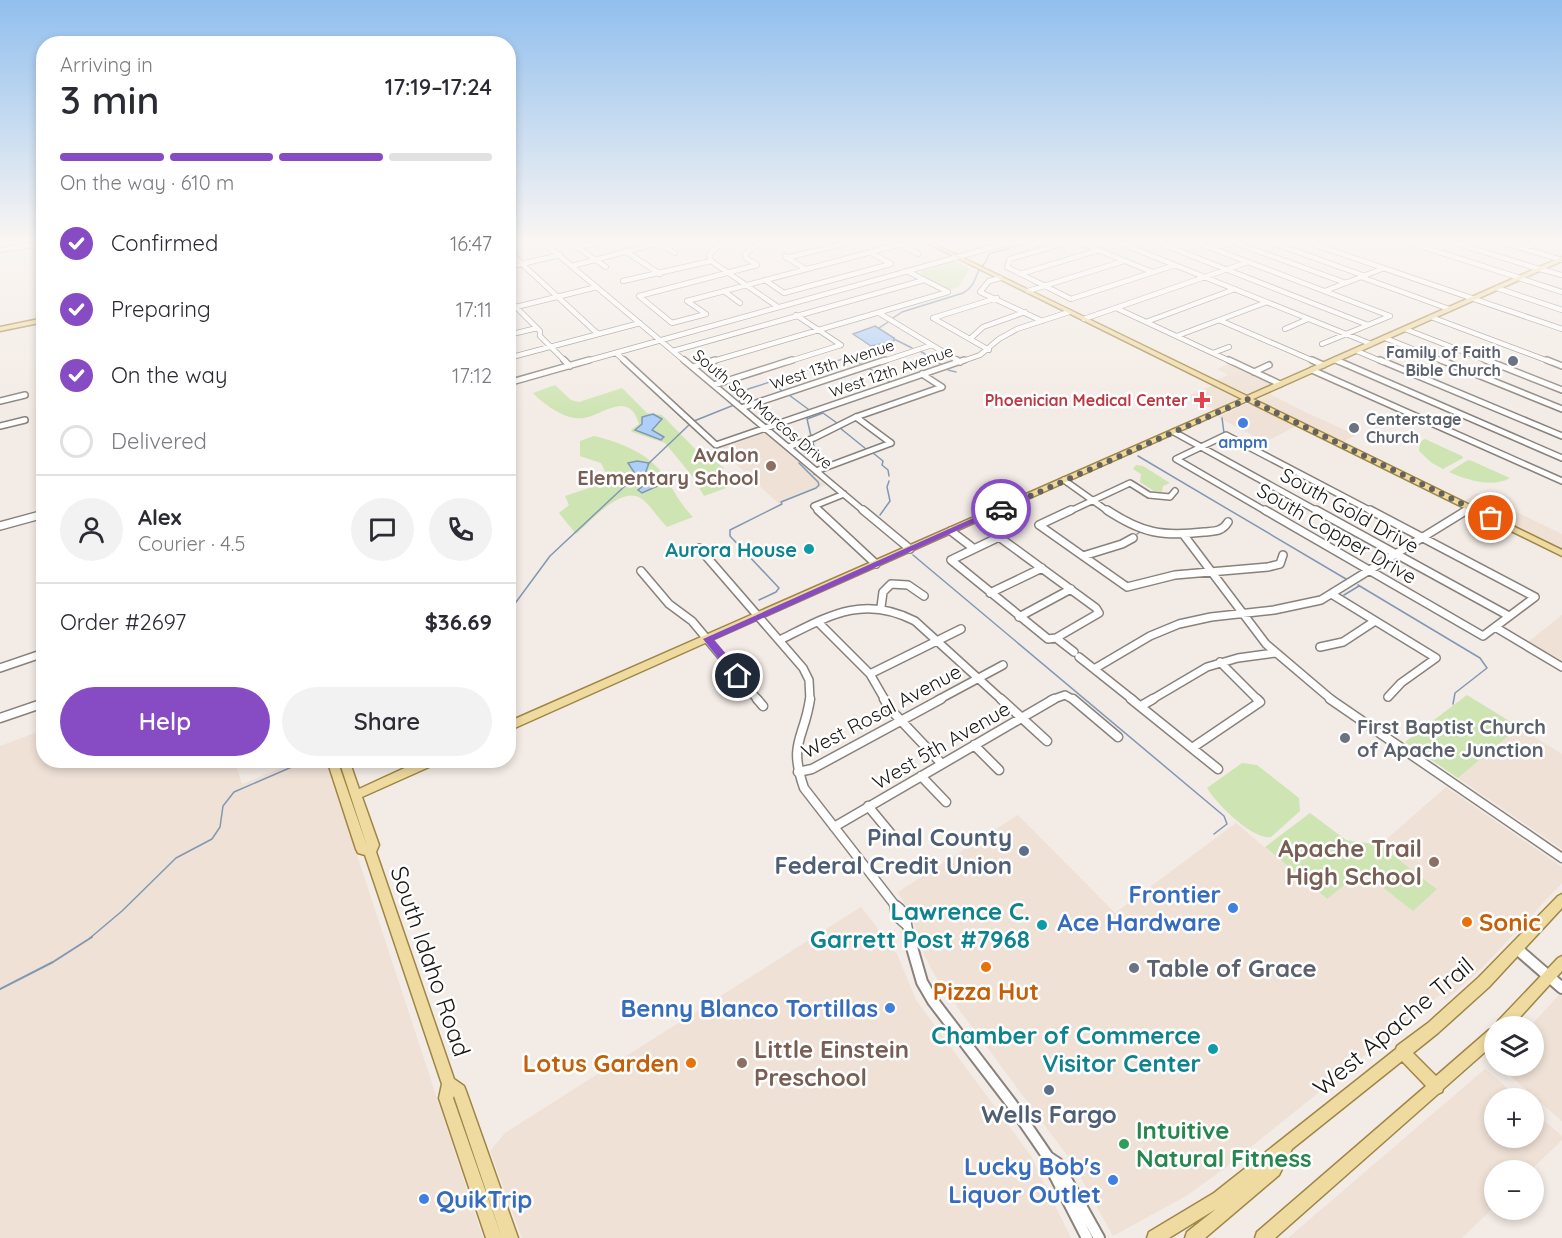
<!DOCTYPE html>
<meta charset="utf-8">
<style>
body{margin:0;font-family:Quicksand,sans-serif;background:#f2f2f3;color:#2b2b33;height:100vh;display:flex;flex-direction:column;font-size:22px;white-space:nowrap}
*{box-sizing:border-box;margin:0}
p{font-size:20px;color:#7c7c81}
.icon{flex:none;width:33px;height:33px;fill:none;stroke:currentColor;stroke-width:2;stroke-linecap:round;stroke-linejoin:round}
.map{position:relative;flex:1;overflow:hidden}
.drawer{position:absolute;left:36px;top:36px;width:480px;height:732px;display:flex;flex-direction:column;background:#fff;border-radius:24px;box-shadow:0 3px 9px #0003}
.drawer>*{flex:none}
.fabs{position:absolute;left:1484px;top:1016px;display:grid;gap:12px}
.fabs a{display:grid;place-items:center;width:60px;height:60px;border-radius:50%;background:#fff;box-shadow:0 3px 9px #0003;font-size:30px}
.pin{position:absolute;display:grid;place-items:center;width:51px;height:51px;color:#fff;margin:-26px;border:3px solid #fff;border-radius:50%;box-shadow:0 2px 6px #0007}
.courier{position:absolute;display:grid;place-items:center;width:60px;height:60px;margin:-30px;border:4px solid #874cc3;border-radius:50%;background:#fff;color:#222;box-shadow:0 2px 8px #0007}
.summary em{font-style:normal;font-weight:600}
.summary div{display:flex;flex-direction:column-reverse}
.summary{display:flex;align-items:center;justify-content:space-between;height:102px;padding:0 24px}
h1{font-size:39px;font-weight:600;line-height:45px}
.bar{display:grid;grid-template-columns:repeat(4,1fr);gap:9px 6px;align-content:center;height:72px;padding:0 24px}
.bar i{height:8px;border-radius:4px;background:#e1e1e2}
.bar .on{background:#874cc3}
.bar p{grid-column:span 4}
.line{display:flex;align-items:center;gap:15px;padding:0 24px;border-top:2px solid #e1e1e2}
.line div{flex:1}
.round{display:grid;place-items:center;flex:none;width:63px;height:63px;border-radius:32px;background:#f2f2f3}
ol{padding:0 24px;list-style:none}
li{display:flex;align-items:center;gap:18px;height:66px}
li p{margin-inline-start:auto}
li .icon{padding:6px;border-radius:50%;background:#874cc3;color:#fff;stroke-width:4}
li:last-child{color:#7c7c81}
li i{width:33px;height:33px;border:3px solid #e1e1e2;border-radius:50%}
.primary-button{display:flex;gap:12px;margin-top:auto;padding:12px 24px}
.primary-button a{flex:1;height:69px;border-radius:36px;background:#874cc3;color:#fff;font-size:24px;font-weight:600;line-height:69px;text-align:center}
.primary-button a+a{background:#f2f2f3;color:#2b2b33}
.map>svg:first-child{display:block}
</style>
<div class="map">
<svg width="1562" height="1238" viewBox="0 0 1562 1238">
<rect width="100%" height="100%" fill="#f3ebe5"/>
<!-- built -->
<path fill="#efe1d5" d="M1231 363 1270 381 1271 384 1248 394 1216 380 1228 375 1217 369Z
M1213 385 1238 397V399L1215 410 1188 396Z
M1270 394 1305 412 1356 435 1343 442 1261 402 1260 399Z
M1246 404 1253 405 1296 426 1265 442 1218 417Z
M763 432 826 485 779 504 718 447Z
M1477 493 1562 534V549L1464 501Z
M1562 615V660L1528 642Z
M1519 727 1562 754V849L1458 778Z
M43 730 44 760 246 761 236 765 242 784 298 761H326L483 1238H0V746Z
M1446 787 1562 867V883L1483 967 1446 1000 1440 995 1221 1171 1186 1196 1113 1236 1072 1162 938 981 923 953 913 919 898 892 1018 815 1115 913 1236 823 1326 899 1362 871 1437 888 1380 845Z
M861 907 897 954 916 1000 1031 1156 1071 1238H522L490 1151 505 1133Z
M1560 994 1562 995V1121L1498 1065H1533V1026H1530Z
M1485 1069 1519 1098H1494V1137H1533V1111L1562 1136V1140L1531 1170H1494V1207L1462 1238H1288Z"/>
<!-- green -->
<path fill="#cee4b3" d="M953 262H958L970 269 959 286 951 290 920 274 922 271Z
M555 385 571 400 579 402 622 388 647 413 662 415 700 454H705L724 468 717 474 729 487 704 496 693 477 665 443 632 432 631 430 639 424C629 389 603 415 584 418 567 421 544 405 533 393Z
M594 436C622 443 649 453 666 478 675 493 681 505 693 517L667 527C659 519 651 506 642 499 622 484 590 522 576 534L559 513 569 505 565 496 595 486 607 475 601 463 580 456V441Z
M1425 439 1462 456 1463 458 1443 469 1432 463 1419 451 1420 442Z
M1468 460 1472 461 1510 478C1492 488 1467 480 1449 472Z
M1136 465 1143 466 1170 483 1163 486 1162 492 1154 491 1140 482 1141 474 1133 469Z
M1467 695 1519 727 1458 778 1405 742Z
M1242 763 1257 765 1299 798 1300 811 1271 837C1252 840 1216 803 1207 788Z
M1310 813 1346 840 1380 845 1437 889 1413 911 1362 871 1327 899 1265 847Z"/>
<!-- water -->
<path fill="#aecff7" stroke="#8198b3" stroke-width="1.5" d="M875 326 894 338V341L871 346 853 334Z
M653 414 662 419 652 430 664 437 661 440 635 430 642 424V417Z
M637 461 649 463 645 474 659 476 662 484 642 493 638 490 645 484 643 479 631 484 624 482 623 480 634 472 628 463Z"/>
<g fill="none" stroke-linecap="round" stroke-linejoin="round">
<!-- stream-far1 -->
<path stroke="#8198b3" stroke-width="1.5" d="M893 318 902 312 963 293C973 287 974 282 978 272 982 265 987 263 989 254L1027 243
M879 328 888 322
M894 339 912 348
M920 351 941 364
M850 357 862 365
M870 369 890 382
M948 370 956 372
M771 382 782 391
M789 395 808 409
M738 403 748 389 865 352 871 346
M1222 418 1224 433
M694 421 734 405
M840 428 866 449
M811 436 807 419 823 413 837 423
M873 453 883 461 882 465 888 470 889 476
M805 454 814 447 813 441
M1138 456 1346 579
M648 464 690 424
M880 515 890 501 887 487 889 481
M1137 534 1140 532
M913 555 1224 816 1227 824 1214 834
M1358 585 1480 658 1487 668 1455 693 1453 704
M1344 595 1359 586
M759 600 776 592 779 588 730 536V530L782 504 781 502 816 488 819 485 818 482 799 463
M508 613 550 556 627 484
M90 938 122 911 176 858 212 839 220 827 223 806 234 792 308 760"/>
<!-- stream -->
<path stroke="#8198b3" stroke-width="2" d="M0 989 53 962 92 937"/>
<defs>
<path id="minor-far4" d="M544 243 686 362
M657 243 675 253
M721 243 709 255 711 261 778 307
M899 243 918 254
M1064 243 1010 259 1007 267 1071 299 1175 265
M1081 243 1152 272
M1120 243 1371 344
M1159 243 1368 325
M1198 243 1390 316
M1236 243 1346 283
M1273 243 1365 276
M1310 243 1562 329
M1411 243 1520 278
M1455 243 1539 269
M1505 243 1562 260
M577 247 606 267
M577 247 598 243
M1213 248 1231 243
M1524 248 1537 243
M0 250 44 243
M508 251 598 334
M625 251 660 274
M870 252 891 264
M785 256 805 269
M786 258 846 243
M757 265 746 258 745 254 759 243
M572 266 658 243
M508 267 560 255
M1540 269 1562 275
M907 271 948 292
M1020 274 1099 250
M1361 277 1449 309
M1000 278 989 281 980 292 1042 321
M1519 278 1562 292
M765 280 784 293 891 264
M623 281 711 261
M1497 288 1562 310
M724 291 740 303
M1028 291 1124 261
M1325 291 1384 268
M639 296 757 265
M639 296 672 323 706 314
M508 299 540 331V336L566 362
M687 301 901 244
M687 301 706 314
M516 307 597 287
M1116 308 1232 362
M879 313 960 362
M796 315 841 345
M1431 317 1551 362
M933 318 997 298
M933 318 989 350
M1084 319 1248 262
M1219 320 1316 362
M1146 322 1235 289
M1285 329 1308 319
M1405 329 1490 362
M508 335 537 328
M1177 336 1267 302
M1385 338 1445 362
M970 339 983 327 1025 312
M1322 344 1390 316
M673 351 924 280
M1357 351 1383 362
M616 353 626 362
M1213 353 1229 347
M508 358 640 323
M1335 360 1340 362
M583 362 1008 243
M710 362 948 292
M787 362 841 345
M881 362 932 345
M960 362 980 355 999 339 1017 329 1069 312"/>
<path id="minor-far3" d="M564 360 570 366
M624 360 716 445 964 360
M684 360 865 512
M957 360 960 362
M1229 360 1280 384
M1312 360 1323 365
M1336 360 1562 458
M1380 360 1562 436
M1441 360 1562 409
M1486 360 1562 390
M1547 360 1562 366
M693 367 715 360
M1312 370 1562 481
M1254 372 1269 365
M922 374 942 387
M508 383 589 360
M714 385 792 360
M0 401 25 395
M741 408 885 360
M856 417 891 443
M0 426 25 420
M1174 432 1319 512
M788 447 814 438 856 417 942 387
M816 471 891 443
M1064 480 1109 512
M820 512 814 506 844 494
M1068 512 1130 483 1149 495 1170 497 1175 491
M1267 512 1176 459 1226 435 1373 512
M1464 512 1470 508"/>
<path id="minor-far2" d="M818 510 876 564
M863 510 910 549
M1071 510 1039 525 1127 587 1175 575 1268 567 1280 564 1283 555
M1107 510C1142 533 1162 537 1204 532 1214 531 1222 532 1228 522
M1265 510 1483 636 1535 597 1370 510
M1316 510 1509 616
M0 526 44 514
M951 531 973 548
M1183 534 1266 644 1332 700
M999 537 1096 608 1099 613 1056 638 1048 639 951 560Z
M699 548 803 668 809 680 810 700
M1083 556 1122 544 1133 538
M641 571 669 604 692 621 758 700
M990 593 1042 568
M1333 595 1436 658 1401 683 1388 697
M881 607 883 592 891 584 908 585 924 596
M1019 617 1071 589
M818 622 870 674 885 700
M1495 627 1562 667
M1056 638 1074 652
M780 640C828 616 863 594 915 621L1002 700
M1320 647 1343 642 1375 621
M1079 657 1133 700
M1220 662 1258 700
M0 668 44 653
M1094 669 1150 636 1179 624 1211 617 1274 610 1321 600 1467 510
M870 674 961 629
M938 700 1003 665
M1051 700 1065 695 1074 700
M1151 700 1207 667 1238 658 1275 653"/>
<path id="minor-far1" d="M757 699 763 706
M810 699C804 740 788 742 804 788L894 904C908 911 906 925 910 938
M884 699 890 709 942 764
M1001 699 1047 741
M1073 699 1118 737
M1131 699 1218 769
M1330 699 1562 858
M1141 706 1153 699
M0 718 44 703
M974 745 999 770
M1192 748 1260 702 1257 699
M798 772 812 769 941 699
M921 776 946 802
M868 806 892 835
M834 827 1054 699
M894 904 896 916 906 925"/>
<path id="minor" d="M909 937 922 982 933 1001 1011 1103 1048 1157 1057 1163 1099 1238
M1516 948 1562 988
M1048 1157 1051 1168 1087 1238"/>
<path id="major" d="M927 243H932L1247 396 1562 257V261L1253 399 1562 550V556L1247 401 508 731V722L1242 399Z
M44 318V322L0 331V327Z
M327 760H337L367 846 339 760H349L359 789 422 760H439L438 763 362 797 379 845 376 852 454 1079 464 1086 466 1091 518 1238H502L454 1096 453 1098 502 1238H486L439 1098 442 1084 365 855 358 853 356 849Z
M1562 894V908L1489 987 1438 1033 1413 1053 1436 1076 1489 1030 1494 1028V1044L1443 1089 1442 1092 1438 1094 1275 1238H1255L1257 1232 1426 1086 1402 1061 1292 1149 1279 1175 1205 1238H1185L1187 1232 1216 1209 1169 1238H1147L1149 1232 1214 1193 1396 1049 1397 1046 1428 1023 1479 977 1558 896Z
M1562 956V971L1512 1026H1496L1498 1021 1558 958Z"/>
</defs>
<!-- minor-far4 casing -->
<use href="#minor-far4" stroke="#89827c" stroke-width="6"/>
<!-- minor-far3 casing -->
<use href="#minor-far3" stroke="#89827c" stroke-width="8"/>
<!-- minor-far2 casing -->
<use href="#minor-far2" stroke="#89827c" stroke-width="10"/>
<!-- minor-far1 casing -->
<use href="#minor-far1" stroke="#89827c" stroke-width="11"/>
<!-- minor casing -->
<use href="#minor" stroke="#89827c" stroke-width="14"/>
<!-- major casing -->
<use href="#major" stroke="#9d8646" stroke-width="3"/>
<!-- minor-far4 -->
<use href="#minor-far4" stroke="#fff" stroke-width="4.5"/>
<!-- minor-far3 -->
<use href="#minor-far3" stroke="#fff" stroke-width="5"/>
<!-- minor-far2 -->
<use href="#minor-far2" stroke="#fff" stroke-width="7"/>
<!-- minor-far1 -->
<use href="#minor-far1" stroke="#fff" stroke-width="8"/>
<!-- minor -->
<use href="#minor" stroke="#fff" stroke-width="10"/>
<!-- major -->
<use href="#major" fill="#efdaa0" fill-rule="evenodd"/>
</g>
<!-- sky -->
<linearGradient id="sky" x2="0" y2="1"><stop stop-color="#91bfee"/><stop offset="0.58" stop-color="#faf6f3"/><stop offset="1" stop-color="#faf6f3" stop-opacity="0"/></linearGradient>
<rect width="1562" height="416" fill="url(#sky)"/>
<!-- route -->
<path fill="#874cc3" d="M998 507 1005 509 714 640 742 673V679H735L703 639Z"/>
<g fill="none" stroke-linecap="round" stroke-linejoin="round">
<!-- done -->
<path stroke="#65615d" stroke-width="6" stroke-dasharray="0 10.8" d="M1001 509 1248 399 1491 518"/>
</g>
<!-- markers -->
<g fill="#6b7280" stroke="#fff" stroke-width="2">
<circle cx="1513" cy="361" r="6"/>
<circle cx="1354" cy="428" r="6"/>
<circle cx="1345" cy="738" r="6"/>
<circle cx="1134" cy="968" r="6"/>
</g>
<path fill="#e0444e" stroke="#fff" stroke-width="2" d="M1199 391h6v6h6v6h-6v6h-6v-6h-6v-6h6z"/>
<g fill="#3f7fe0" stroke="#fff" stroke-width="2">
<circle cx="1243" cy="423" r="6"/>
<circle cx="1233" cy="908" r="6"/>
<circle cx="890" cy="1008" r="6"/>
<circle cx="1113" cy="1180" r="6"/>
<circle cx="424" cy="1199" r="6"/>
</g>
<g fill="#8d6e63" stroke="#fff" stroke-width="2">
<circle cx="771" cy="466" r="6"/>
<circle cx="1434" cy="862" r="6"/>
<circle cx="742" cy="1063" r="6"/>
</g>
<g fill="#0f9aa8" stroke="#fff" stroke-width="2">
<circle cx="809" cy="549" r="6"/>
<circle cx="1042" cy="925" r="6"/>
<circle cx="1213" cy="1049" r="6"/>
</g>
<g fill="#5c6f8a" stroke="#fff" stroke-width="2">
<circle cx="1024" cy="851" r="6"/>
<circle cx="1049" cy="1090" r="6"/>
</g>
<g fill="#e8710a" stroke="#fff" stroke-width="2">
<circle cx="1467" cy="922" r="6"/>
<circle cx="986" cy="967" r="6"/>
<circle cx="691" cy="1063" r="6"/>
</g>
<circle fill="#2e9e5b" stroke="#fff" stroke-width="2" cx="1124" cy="1144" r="6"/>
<g text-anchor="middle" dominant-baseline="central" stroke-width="5" stroke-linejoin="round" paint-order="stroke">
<!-- far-worship labels -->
<g font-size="16" font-weight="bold" fill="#5b616d" stroke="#fff" text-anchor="end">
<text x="1501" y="352">Family of Faith<tspan x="1501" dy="18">Bible Church</tspan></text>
<text x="1366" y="419" text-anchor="start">Centerstage<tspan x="1366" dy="18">Church</tspan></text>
</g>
<!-- far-street labels -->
<g font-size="16" fill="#191714" stroke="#fff">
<text transform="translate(832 364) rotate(-18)">West 13th Avenue</text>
<text transform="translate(891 371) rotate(-19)">West 12th Avenue</text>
<text transform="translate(763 409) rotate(40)">South San Marcos Drive</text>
</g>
<!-- far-health labels -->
<g font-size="16" font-weight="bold" fill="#be3a42" stroke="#fff" text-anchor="end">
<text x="1188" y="400">Phoenician Medical Center</text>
</g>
<!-- far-shop labels -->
<g font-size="16" font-weight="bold" fill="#366cbe" stroke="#fff">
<text x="1243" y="442">ampm</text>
</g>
<!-- education labels -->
<g font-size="20" font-weight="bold" fill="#785e54" stroke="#fff" text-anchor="end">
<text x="759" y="454">Avalon<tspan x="759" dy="23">Elementary School</tspan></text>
</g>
<!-- street labels -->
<g font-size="20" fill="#191714" stroke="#fff">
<text transform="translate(1350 510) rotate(29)">South Gold Drive</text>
<text transform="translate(1337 533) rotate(30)">South Copper Drive</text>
<text transform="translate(881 711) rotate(-28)">West Rosal Avenue</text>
<text transform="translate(941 745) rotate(-30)">West 5th Avenue</text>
</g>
<!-- culture labels -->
<g font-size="20" font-weight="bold" fill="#0d838f" stroke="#fff" text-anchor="end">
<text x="797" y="549">Aurora House</text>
</g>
<!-- worship labels -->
<g font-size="20" font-weight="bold" fill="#5b616d" stroke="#fff" text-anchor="start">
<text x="1357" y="726">First Baptist Church<tspan x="1357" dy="23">of Apache Junction</tspan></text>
</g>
<!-- near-service labels -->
<g font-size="24" font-weight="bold" fill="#4e5e75" stroke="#fff" text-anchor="end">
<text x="1012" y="837">Pinal County<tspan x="1012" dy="28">Federal Credit Union</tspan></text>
<text x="1049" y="1114" text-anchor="middle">Wells Fargo</text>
</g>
<!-- near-education labels -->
<g font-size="24" font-weight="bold" fill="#785e54" stroke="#fff" text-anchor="end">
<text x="1422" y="848">Apache Trail<tspan x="1422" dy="28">High School</tspan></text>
<text x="754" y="1049" text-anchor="start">Little Einstein<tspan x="754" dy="28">Preschool</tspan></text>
</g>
<!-- near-shop labels -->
<g font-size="24" font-weight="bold" fill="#366cbe" stroke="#fff" text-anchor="end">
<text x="1221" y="894">Frontier<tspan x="1221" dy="28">Ace Hardware</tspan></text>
<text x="878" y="1008">Benny Blanco Tortillas</text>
<text x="1101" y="1166">Lucky Bob's<tspan x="1101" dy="28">Liquor Outlet</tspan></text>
<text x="436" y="1199" text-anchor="start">QuikTrip</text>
</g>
<!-- near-culture labels -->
<g font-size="24" font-weight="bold" fill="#0d838f" stroke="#fff" text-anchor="end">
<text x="1030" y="911">Lawrence C.<tspan x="1030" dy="28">Garrett Post #7968</tspan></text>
<text x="1201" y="1035">Chamber of Commerce<tspan x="1201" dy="28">Visitor Center</tspan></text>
</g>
<!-- near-food labels -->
<g font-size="24" font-weight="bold" fill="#c56008" stroke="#fff" text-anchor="start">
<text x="1479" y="922">Sonic</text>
<text x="986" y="991" text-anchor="middle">Pizza Hut</text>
<text x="679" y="1063" text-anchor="end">Lotus Garden</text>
</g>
<!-- near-street labels -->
<g font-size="24" fill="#191714" stroke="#fff">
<text transform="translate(431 961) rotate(71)">South Idaho Road</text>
<text transform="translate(1393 1026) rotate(-40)">West Apache Trail</text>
</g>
<!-- near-worship labels -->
<g font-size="24" font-weight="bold" fill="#5b616d" stroke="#fff" text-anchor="start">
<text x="1146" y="968">Table of Grace</text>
</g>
<!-- near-leisure labels -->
<g font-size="24" font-weight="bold" fill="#27864d" stroke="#fff" text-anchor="start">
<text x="1136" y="1130">Intuitive<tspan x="1136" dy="28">Natural Fitness</tspan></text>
</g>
</g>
</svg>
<div class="fabs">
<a><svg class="icon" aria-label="layers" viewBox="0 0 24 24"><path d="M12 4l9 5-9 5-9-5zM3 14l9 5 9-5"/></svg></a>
<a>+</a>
<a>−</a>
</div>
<div class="pin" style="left:1491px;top:518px;background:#ea580c"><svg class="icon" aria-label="bag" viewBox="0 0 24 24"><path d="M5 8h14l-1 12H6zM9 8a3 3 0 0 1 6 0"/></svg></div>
<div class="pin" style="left:738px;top:676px;background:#1f2937"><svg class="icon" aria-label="home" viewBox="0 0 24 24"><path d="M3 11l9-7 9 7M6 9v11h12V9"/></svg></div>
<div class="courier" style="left:1001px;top:509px"><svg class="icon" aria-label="car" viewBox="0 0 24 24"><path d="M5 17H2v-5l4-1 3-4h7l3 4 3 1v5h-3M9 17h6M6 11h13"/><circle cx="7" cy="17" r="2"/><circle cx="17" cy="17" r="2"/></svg></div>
<section class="drawer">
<div class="summary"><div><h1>3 min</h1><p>Arriving in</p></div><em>17:19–17:24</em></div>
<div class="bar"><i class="on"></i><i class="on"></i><i class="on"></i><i></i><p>On the way · 610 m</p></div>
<ol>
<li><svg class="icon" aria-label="check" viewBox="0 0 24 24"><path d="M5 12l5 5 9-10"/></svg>Confirmed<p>16:47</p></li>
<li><svg class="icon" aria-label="check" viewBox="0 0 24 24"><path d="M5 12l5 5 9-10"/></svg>Preparing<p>17:11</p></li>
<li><svg class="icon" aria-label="check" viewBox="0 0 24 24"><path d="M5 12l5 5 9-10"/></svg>On the way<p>17:12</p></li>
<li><i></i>Delivered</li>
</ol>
<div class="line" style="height:108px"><a class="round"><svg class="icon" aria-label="person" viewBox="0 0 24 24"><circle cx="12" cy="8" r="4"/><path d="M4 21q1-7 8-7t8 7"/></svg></a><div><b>Alex</b><p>Courier · 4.5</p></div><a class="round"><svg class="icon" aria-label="chat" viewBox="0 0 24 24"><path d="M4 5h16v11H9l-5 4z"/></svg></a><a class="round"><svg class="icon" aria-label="phone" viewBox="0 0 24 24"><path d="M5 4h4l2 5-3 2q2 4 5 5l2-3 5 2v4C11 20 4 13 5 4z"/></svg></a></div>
<div class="line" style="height:78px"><div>Order #2697</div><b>$36.69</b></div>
<div class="primary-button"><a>Help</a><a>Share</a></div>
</section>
</div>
